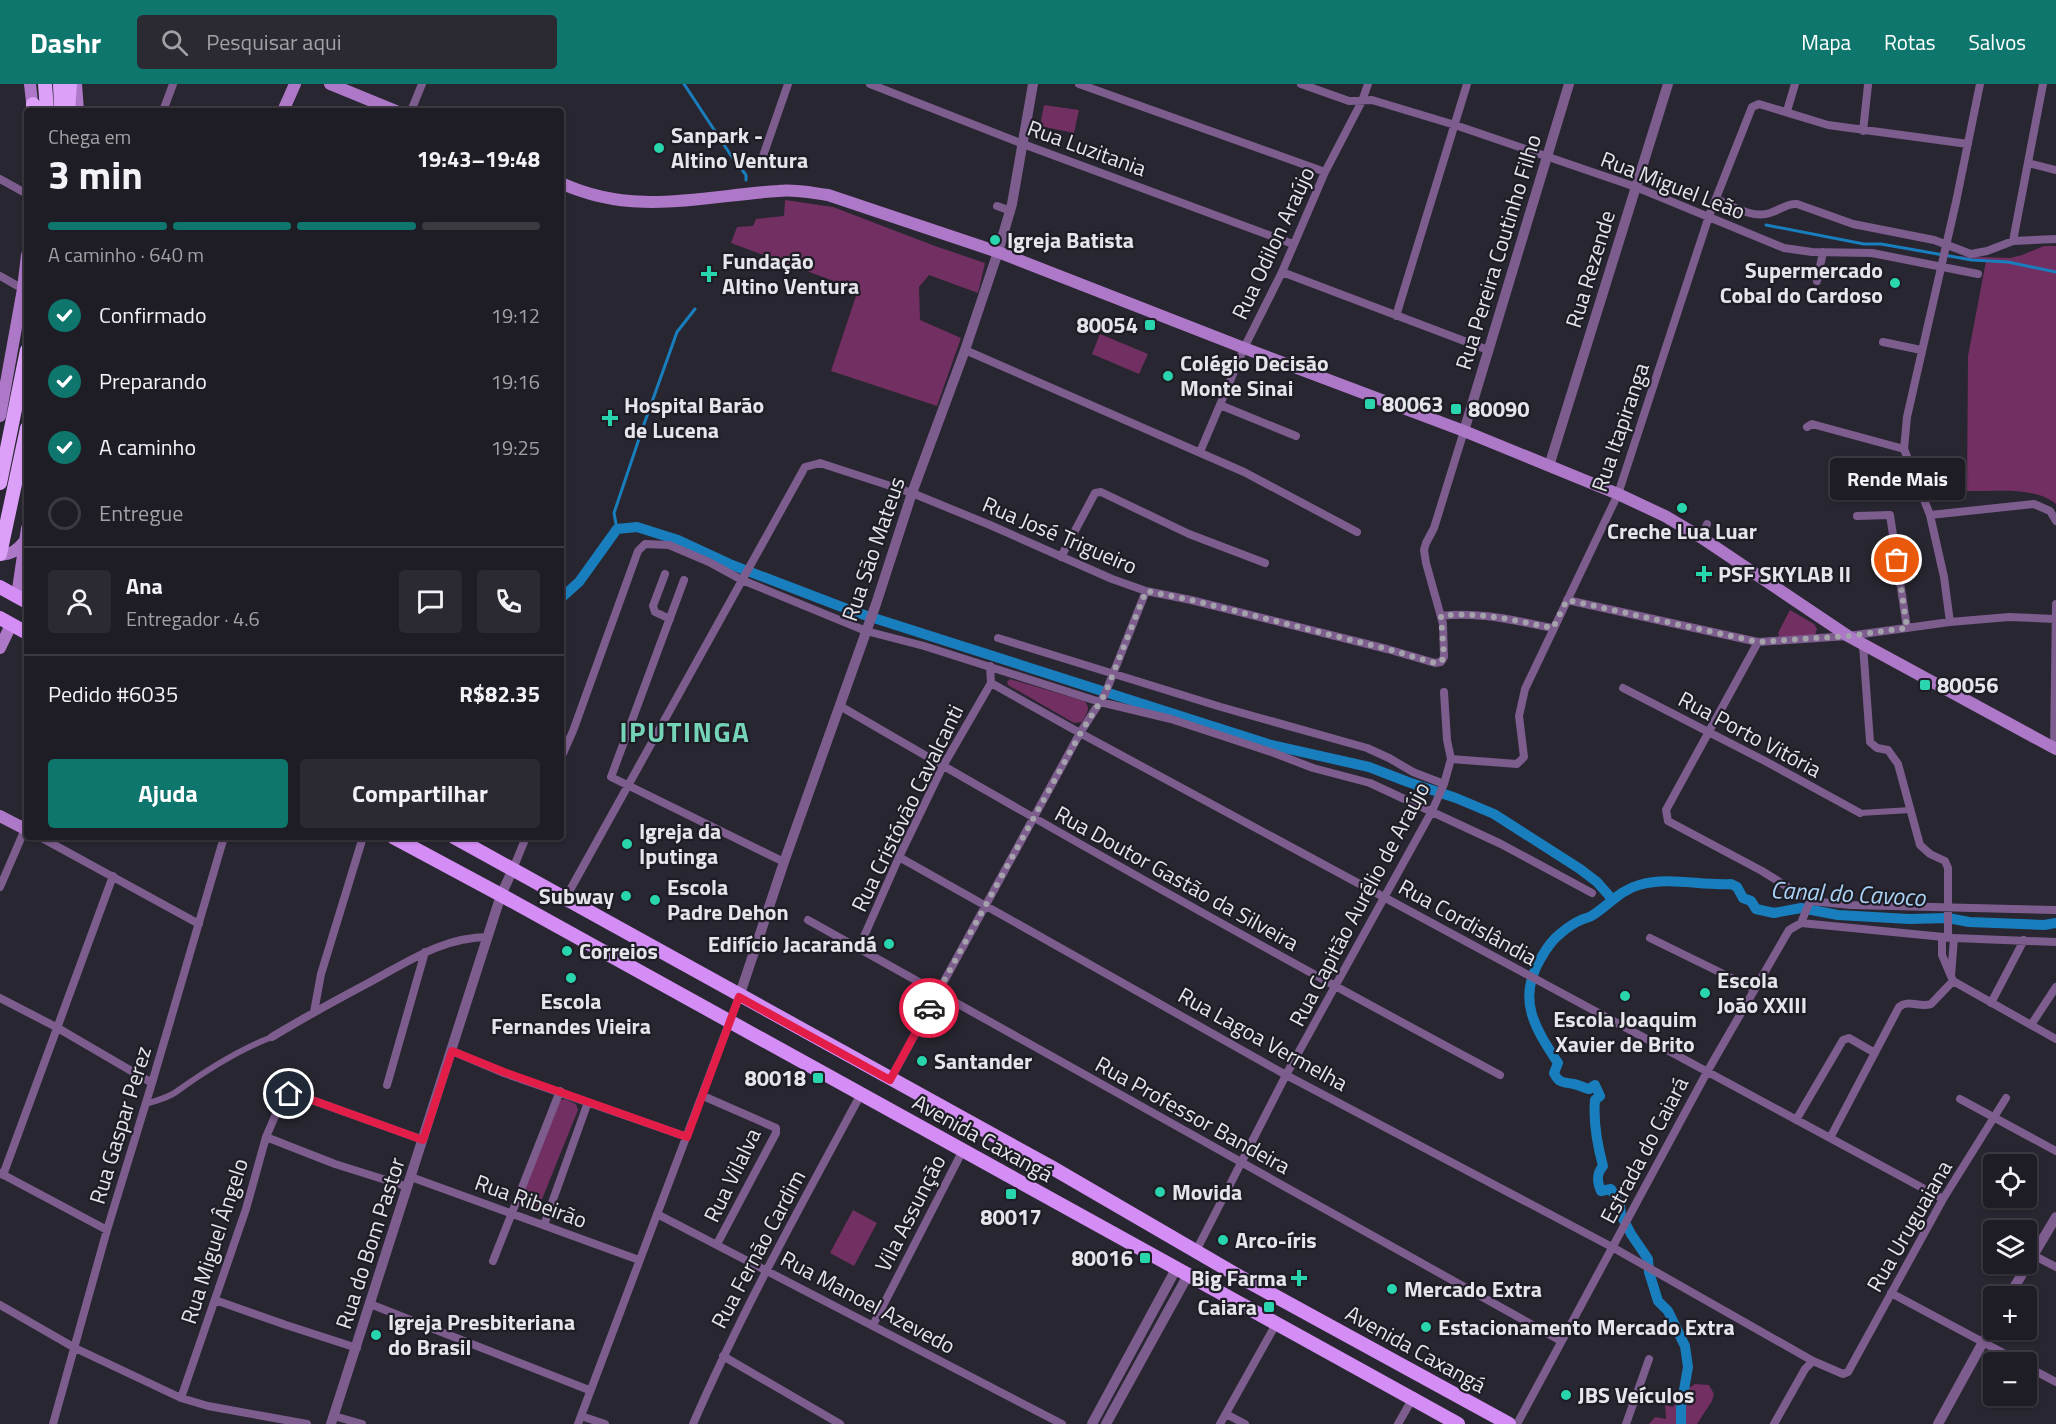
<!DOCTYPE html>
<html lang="pt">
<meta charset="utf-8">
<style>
body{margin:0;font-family:"Titillium Web",sans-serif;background:#2b2931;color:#f1f3f6;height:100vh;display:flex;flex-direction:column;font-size:22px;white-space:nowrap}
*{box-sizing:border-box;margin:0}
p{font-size:20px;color:#a1a1a6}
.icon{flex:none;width:33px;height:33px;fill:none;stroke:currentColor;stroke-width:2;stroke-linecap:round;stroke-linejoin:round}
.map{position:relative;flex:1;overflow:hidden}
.drawer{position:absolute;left:24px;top:24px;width:540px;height:732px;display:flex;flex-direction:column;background:#1e1c24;border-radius:6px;box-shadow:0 2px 4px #0004,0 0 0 2px #3c3a41}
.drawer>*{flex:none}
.fabs{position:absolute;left:1983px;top:1070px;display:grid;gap:12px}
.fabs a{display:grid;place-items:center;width:54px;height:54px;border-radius:6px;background:#1e1c24;box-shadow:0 2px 4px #0004,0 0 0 2px #3c3a41;font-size:30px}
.pin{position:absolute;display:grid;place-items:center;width:51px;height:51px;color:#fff;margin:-26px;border:3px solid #fff;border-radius:50%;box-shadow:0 2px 6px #0007}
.courier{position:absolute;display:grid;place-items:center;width:60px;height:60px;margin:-30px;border:4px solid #e11d48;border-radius:50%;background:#fff;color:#222;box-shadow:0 2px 8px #0007}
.bubble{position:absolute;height:42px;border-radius:6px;background:#1e1c24;box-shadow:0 2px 4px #0004,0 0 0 2px #3c3a41;font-size:20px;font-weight:700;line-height:42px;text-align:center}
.overview em{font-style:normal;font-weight:700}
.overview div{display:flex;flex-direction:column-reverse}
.overview{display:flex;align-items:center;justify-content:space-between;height:102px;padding:0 24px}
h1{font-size:39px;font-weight:700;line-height:45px}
.bar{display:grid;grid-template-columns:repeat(4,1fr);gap:9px 6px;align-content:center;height:72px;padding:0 24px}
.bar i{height:8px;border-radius:4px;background:#3c3a41}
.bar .current{background:#0f766e}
.bar p{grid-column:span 4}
.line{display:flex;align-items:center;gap:15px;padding:0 24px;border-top:2px solid #3c3a41}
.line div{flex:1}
.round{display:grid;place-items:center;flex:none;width:63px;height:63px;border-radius:6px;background:#2b2931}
ol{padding:0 24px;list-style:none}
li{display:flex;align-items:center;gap:18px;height:66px}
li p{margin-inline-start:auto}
li .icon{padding:6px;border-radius:50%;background:#0f766e;color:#fff;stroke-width:4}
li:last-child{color:#a1a1a6}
li i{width:33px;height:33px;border:3px solid #3c3a41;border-radius:50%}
.button{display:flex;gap:12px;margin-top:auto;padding:12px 24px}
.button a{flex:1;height:69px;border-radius:6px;background:#0f766e;color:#fff;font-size:24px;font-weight:700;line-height:69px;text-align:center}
.button a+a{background:#2b2931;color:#f1f3f6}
header{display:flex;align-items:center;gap:36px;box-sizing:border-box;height:84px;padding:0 30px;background:#0f766e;color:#fff}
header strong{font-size:28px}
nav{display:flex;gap:33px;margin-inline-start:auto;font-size:21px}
.search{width:420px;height:54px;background:#2b2931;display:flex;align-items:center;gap:15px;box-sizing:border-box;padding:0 21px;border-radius:6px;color:#a1a1a6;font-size:22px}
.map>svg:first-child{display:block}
</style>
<header>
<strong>Dashr</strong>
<div class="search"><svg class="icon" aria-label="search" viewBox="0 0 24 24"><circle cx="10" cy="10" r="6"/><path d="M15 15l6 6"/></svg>Pesquisar aqui</div>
<nav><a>Mapa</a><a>Rotas</a><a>Salvos</a></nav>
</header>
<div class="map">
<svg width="2056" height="1340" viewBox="0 0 2056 1340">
<rect width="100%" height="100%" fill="#282630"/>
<!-- green -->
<path fill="#722f61" d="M1044 21 1079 26 1074 49 1040 42Z
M785 116 833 123 935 162 985 179 978 209 929 191 919 203 920 236 961 254 937 322 831 287 858 206 731 159 737 143 753 142 756 135 784 132Z
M2044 162H2056V420C2035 402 1994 408 1967 407L1968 272 1986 177 1953 172 2010 174 2022 171Z
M1100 250 1148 270 1139 290 1092 270Z
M1790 526 1814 540 1817 545 1815 551 1779 553 1778 549Z
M1010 595 1084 617C1092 624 1086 630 1082 638L1074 639 1008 601 1007 598Z
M565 1015 576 1020 578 1026 538 1125 531 1128 523 1125 519 1121 560 1016Z
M853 1126 877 1139 854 1182 830 1169Z
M1695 1300 1709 1301 1714 1310 1712 1317 1697 1340H1649L1655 1333 1666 1335 1665 1321 1673 1323 1679 1311Z"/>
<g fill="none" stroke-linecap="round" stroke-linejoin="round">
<!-- stream -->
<path stroke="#197ebd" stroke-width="3" d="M684 0 730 70 746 91V96
M1766 141 1864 160H1881L1972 176 2008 178 2056 188
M617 445 614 429 643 343 677 248 695 225"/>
<!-- canal -->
<path stroke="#197ebd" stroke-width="10" d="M561 514 579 498 617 445 637 443 678 456 732 481 855 528 1271 661 1369 683 1408 698 1456 714 1494 730 1580 785 1597 798 1612 815
M1681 1340V1323L1688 1283 1685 1262 1668 1227 1658 1217 1649 1188 1648 1175 1631 1150 1621 1131 1620 1121 1611 1105 1601 1107C1597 1098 1596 1090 1603 1082 1597 1060 1593 1039 1595 1016L1600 1012 1595 1001 1589 1005C1584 1004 1579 1001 1574 1000 1564 998 1559 1000 1554 989L1558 979C1535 944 1516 915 1541 874 1546 865 1553 855 1561 849 1567 844 1574 839 1581 836 1585 834 1589 834 1593 831 1609 821 1620 806 1639 801 1669 792 1701 802 1731 800L1737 803 1743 814 1751 817 1756 825 1774 829 1801 824 1838 831 1909 835 1948 834 1969 838 2044 841 2056 839"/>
<!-- pedestrian -->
<path stroke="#7d5c8e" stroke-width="6" d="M1860 729 1911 726
M145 1020C155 1017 168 1014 176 1008 205 987 238 966 272 953"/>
<!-- minor -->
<path stroke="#7d5c8e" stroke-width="8" d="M870 0 1023 60 1293 160
M1079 0 1325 88
M1301 0 1349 17 1372 16 1455 41 1636 103 1784 164 1812 168 1872 169 1978 190
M163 27 173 0
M411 27 422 0
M1787 27 1795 0
M1863 47 1868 1
M762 75 788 0
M2028 79 2056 86
M0 95 27 110
M1716 115C1732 122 1753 135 1770 129 1780 126 1787 119 1797 120L1853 140 1934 156 1971 170 1987 167 2013 157 2056 155
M997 122 1011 127
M2013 157 2043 0
M1282 188 1488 266
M0 192 23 205
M1817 197 1823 168
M1396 232 1467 0
M1883 258 1921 266
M965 266 1244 388 1357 448
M1220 321 1296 352
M1807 343 1812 340 1904 365
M1200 368 1244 264 1282 188 1325 88 1362 17 1368 0
M1930 431 2034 420 2050 427 2056 437
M1857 432 1890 431 1907 544
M1702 454 1707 440
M1061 473 1095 409 1101 408 1189 450 1265 479
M665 490 653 522 655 528 670 535
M684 496 611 693 784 778
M1567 516 1758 558 1848 552 1950 538 2009 533 2055 535
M1441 532C1479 527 1516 537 1553 544
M1950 538 1944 493 1930 431 1904 365 1907 333 1956 118 1980 0
M998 554 1221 623 1367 664 1389 674 1413 688 1444 700
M1758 558 1666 726 1668 737 1762 787 1810 817 1851 821 2056 826
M1863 561 1870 658 1877 664 1888 666 1898 680 1920 761 1930 770 1945 777 1948 784V853
M990 582 991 599 1080 649 1943 1115
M1623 604 1765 677 1860 729
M840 622C1058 749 1277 872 1500 991
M2054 664 2056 520
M561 674 573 647 638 467 645 460 669 461 709 478 742 496 866 547 924 562 1100 618 1171 635 1274 669 1313 684 1370 699 1501 760 1592 809
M1451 675 1517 680 1524 673 1519 632 1525 605 1618 410 1709 132 1752 23 1759 20 1828 41 1968 60
M40 753 199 840
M899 773 1286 991 1612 1163 1813 1277 1843 1290 1848 1288 1943 1115 2006 1014
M513 785 526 753
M0 803 25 745 27 746
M565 815 805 383 820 379 912 409 990 441 1112 495 1146 507 1191 516 1387 565 1435 579 1441 578 1444 573 1443 540 1426 479 1424 466 1426 459 1434 444 1464 347
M808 836 1561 1257
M1801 839 1954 854 2056 858
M1942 853V871L1953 897 2056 955
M1650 854 1754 905
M858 866 899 773 943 682 991 599
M1951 892 1954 854
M0 914 56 943 152 999
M1991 919 2024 856
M314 928 321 890 363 753
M2031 941 2056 903
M272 953C305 933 338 915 372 897 409 877 444 853 488 853
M452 967 504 989 687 1053
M890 996 1080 649 1105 610 1146 507
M387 1001 425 868
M703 1012 776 1044V1049L717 1160
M1960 1015 2056 1067
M1796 1036 1843 956 1849 954 1875 969
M266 1053 335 1080 408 1103
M1830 1054 1899 923C1908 915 1920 924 1931 920L1953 897
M0 1089 107 1146
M3 1091 113 792
M411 1093 639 1176
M657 1130 1062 1340
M544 1141 588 1018
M1196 1167 1286 991 1432 727 1444 700 1451 675 1447 656 1444 608
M2033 1171 2056 1183
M493 1177 560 1007
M1891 1209 2020 1278
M215 1216 286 1241 357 1264
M370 1220 589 1306
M0 1221 75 1264 181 1314 208 1322 307 1340
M873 1241 963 1066
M723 1272 840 1340
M2026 1282 2056 1298
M181 1314 246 1125 266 1053 282 1016 289 1010H295L423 1056
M1226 1330 1245 1340
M334 1332 362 1340
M581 1332 605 1340
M53 1340 107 1146 152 999 224 753
M578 1340 739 913
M693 1340C742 1227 802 1119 861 1010
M1220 1340 1276 1240
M1398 1340 1414 1312
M1517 1340 1707 988 1789 846 1801 839 1810 817
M1626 1340 1649 1275
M1774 1340 1805 1285 1813 1277"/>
<!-- tertiary -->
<path stroke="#7d5c8e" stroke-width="10" d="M1464 347 1569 0
M1549 382 1668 0
M739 913 784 778 876 520 912 409 965 266 998 168 1012 120 1033 0
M2009 1212 2056 1133
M331 1340 501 811 513 785
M1092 1340 1176 1185
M1106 1340 1188 1191
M1938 1340 1994 1238"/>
<!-- secondary -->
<path stroke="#ae78c8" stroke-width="12" d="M30 0 33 27
M76 0 78 27
M330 0 396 27
M283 27 295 0
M561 99C634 133 703 112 778 107 795 105 812 109 828 111L998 168 1244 264 1464 347 1618 410 1665 432 1702 454 1848 552 2056 665
M0 332 23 205 27 171
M0 471C11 470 17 467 24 458
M17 512 27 444
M0 564 11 541
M0 732 25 745 27 739"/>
<!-- primary -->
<path stroke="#d48df5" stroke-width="14" d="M0 503 27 518
M0 534 27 549
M393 753 501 811 1458 1340
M454 753 1051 1083 1242 1194 1509 1340"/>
<!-- trunk -->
<path stroke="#dca0f9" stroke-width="14" d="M45 0 47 27
M60 0 61 22
M33 20 35 27
M68 27 70 0
M0 399 27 266
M0 470 27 344"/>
</g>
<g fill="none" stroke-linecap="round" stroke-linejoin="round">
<!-- done -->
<path stroke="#a4a2aa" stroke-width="6" stroke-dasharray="0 10.8" d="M929 924 1080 650 1105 610 1146 507 1191 516 1387 565 1435 579 1441 578 1444 573 1441 532C1479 527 1516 537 1553 544L1567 516 1758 558 1848 552 1907 544 1897 476"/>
<!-- route -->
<path stroke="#e11d48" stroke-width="8" d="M289 1010 301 1012 423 1056 452 967 504 988 687 1053 739 913 890 996 929 924"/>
</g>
<!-- markers -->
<g fill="#28d5ad" stroke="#1e1d26" stroke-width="2">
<circle cx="659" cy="64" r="6"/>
<circle cx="995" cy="156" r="6"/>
<path d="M706 181h6v6h6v6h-6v6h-6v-6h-6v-6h6z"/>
<circle cx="1895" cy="199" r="6"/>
<rect x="1144" y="235" width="12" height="12" rx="3"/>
<circle cx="1168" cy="292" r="6"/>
<rect x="1364" y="314" width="12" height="12" rx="3"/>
<rect x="1450" y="319" width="12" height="12" rx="3"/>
<path d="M607 325h6v6h6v6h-6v6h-6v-6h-6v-6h6z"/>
<circle cx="1682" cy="424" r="6"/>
<path d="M1701 481h6v6h6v6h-6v6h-6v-6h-6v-6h6z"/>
<rect x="1919" y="595" width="12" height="12" rx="3"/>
<circle cx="627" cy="760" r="6"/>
<circle cx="626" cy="812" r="6"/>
<circle cx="655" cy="816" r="6"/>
<circle cx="889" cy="860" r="6"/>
<circle cx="567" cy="867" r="6"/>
<circle cx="571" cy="894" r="6"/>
<circle cx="1705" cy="909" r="6"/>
<circle cx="1625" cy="912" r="6"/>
<circle cx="922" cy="977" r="6"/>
<rect x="812" y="988" width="12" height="12" rx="3"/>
<circle cx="1160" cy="1108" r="6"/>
<rect x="1005" y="1104" width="12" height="12" rx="3"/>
<circle cx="1223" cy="1156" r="6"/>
<rect x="1139" y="1168" width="12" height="12" rx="3"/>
<path d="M1296 1185h6v6h6v6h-6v6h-6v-6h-6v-6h6z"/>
<circle cx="1392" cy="1205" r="6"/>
<rect x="1263" y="1217" width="12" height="12" rx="3"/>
<circle cx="1426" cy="1243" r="6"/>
<circle cx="376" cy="1251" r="6"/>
<circle cx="1566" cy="1311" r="6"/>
</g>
<g text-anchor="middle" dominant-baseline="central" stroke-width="4.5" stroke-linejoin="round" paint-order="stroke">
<!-- poi labels -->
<g font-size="22" font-weight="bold" fill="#e6e5eb" stroke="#1e1d26" text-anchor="start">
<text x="671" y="51">Sanpark -<tspan x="671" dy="25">Altino Ventura</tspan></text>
<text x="1007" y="156">Igreja Batista</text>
<text x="722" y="177">Fundação<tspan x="722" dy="25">Altino Ventura</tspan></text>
<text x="1883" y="186" text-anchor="end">Supermercado<tspan x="1883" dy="25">Cobal do Cardoso</tspan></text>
<text x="1138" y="241" text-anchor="end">80054</text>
<text x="1180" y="279">Colégio Decisão<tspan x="1180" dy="25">Monte Sinai</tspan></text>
<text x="1382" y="320">80063</text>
<text x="624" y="321">Hospital Barão<tspan x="624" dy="25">de Lucena</tspan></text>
<text x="1468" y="325">80090</text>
<text x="1682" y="447" text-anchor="middle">Creche Lua Luar</text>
<text x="1718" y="490">PSF SKYLAB II</text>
<text x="1937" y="601">80056</text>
<text x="639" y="747">Igreja da<tspan x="639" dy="25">Iputinga</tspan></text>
<text x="667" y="803">Escola<tspan x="667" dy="25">Padre Dehon</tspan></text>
<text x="614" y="812" text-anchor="end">Subway</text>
<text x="877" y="860" text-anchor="end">Edifício Jacarandá</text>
<text x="579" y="867">Correios</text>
<text x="1717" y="896">Escola<tspan x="1717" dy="25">João XXIII</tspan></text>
<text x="571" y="917" text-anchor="middle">Escola<tspan x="571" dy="25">Fernandes Vieira</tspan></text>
<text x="1625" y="935" text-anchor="middle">Escola Joaquim<tspan x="1625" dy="25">Xavier de Brito</tspan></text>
<text x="934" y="977">Santander</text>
<text x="806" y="994" text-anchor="end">80018</text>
<text x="1172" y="1108">Movida</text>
<text x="1011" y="1133" text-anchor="middle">80017</text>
<text x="1235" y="1156">Arco-íris</text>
<text x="1133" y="1174" text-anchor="end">80016</text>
<text x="1287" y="1194" text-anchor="end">Big Farma</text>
<text x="1404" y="1205">Mercado Extra</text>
<text x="1257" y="1223" text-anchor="end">Caiara</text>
<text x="388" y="1238">Igreja Presbiteriana<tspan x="388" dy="25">do Brasil</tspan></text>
<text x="1438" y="1243">Estacionamento Mercado Extra</text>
<text x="1578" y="1311">JBS Veículos</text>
</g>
<!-- street labels -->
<g font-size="22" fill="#e6e5eb" stroke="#1e1d26">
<text transform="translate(1087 64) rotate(20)">Rua Luzitania</text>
<text transform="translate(1673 101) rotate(21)">Rua Miguel Leão</text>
<text transform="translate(1273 159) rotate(-65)">Rua Odilon Araújo</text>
<text transform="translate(1498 168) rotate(-73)">Rua Pereira Coutinho Filho</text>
<text transform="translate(1590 185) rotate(-73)">Rua Rezende</text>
<text transform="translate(1620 343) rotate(-71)">Rua Itapiranga</text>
<text transform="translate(1060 451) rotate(23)">Rua José Trigueiro</text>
<text transform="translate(873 465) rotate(-71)">Rua São Mateus</text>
<text transform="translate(1750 650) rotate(28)">Rua Porto Vitória</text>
<text transform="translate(907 724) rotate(-64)">Rua Cristóvão Cavalcanti</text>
<text transform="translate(1177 794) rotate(29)">Rua Doutor Gastão da Silveira</text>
<text transform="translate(1359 820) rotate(-62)">Rua Capitão Aurélio de Araújo</text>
<text transform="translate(1468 838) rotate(29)">Rua Cordislândia</text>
<text transform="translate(1263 955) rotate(29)">Rua Lagoa Vermelha</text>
<text transform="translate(1193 1031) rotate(29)">Rua Professor Bandeira</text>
<text transform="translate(120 1041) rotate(-73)">Rua Gaspar Perez</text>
<text transform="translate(983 1054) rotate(29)">Avenida Caxangá</text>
<text transform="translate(1644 1066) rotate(-62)">Estrada do Caiará</text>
<text transform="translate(732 1091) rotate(-64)">Rua Vilalva</text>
<text transform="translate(531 1117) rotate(20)">Rua Ribeirão</text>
<text transform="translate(910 1129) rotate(-63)">Vila Assunção</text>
<text transform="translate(1909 1142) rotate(-60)">Rua Uruguaiana</text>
<text transform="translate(214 1157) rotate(-72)">Rua Miguel Ângelo</text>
<text transform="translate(370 1159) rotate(-72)">Rua do Bom Pastor</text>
<text transform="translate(758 1165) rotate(-62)">Rua Fernão Cardim</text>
<text transform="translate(868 1218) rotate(28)">Rua Manoel Azevedo</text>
<text transform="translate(1416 1265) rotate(29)">Avenida Caxangá</text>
</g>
<!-- water labels -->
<g font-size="24" font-style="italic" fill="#a9d2f4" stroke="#1e1d26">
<text transform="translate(1848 809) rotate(3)">Canal do Cavoco</text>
</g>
<!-- district labels -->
<g font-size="28" font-weight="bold" letter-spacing="1.5" fill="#75d3b7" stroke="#1e1d26">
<text x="685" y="647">IPUTINGA</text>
</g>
</g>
</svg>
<div class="fabs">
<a><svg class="icon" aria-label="locate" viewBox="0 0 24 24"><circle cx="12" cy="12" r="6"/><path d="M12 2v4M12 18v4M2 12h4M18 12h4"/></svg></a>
<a><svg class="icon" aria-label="layers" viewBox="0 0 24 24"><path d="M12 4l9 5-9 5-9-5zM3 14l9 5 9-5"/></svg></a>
<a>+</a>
<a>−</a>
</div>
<div class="pin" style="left:1897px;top:476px;background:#ea580c"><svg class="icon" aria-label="bag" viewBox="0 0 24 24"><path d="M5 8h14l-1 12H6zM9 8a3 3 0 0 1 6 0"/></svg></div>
<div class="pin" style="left:289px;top:1010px;background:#1f2937"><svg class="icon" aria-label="home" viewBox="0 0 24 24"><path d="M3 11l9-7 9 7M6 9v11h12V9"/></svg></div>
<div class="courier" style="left:929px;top:924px"><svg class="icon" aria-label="car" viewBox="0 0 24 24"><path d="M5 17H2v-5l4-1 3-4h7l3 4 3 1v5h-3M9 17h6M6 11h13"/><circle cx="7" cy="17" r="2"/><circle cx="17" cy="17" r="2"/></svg></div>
<div class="bubble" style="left:1830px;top:374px;width:135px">Rende Mais</div>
<section class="drawer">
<div class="overview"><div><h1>3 min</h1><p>Chega em</p></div><em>19:43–19:48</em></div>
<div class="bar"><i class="current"></i><i class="current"></i><i class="current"></i><i></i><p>A caminho · 640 m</p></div>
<ol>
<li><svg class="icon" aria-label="check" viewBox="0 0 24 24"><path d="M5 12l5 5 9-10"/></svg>Confirmado<p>19:12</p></li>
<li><svg class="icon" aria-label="check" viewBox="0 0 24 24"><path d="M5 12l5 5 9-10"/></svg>Preparando<p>19:16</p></li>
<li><svg class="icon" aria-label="check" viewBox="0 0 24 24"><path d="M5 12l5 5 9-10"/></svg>A caminho<p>19:25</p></li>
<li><i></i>Entregue</li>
</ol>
<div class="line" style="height:108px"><a class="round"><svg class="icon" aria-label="person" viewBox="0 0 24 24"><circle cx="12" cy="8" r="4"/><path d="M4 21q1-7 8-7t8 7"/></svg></a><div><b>Ana</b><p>Entregador · 4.6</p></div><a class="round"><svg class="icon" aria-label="chat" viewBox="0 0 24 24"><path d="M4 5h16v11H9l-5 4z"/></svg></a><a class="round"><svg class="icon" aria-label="phone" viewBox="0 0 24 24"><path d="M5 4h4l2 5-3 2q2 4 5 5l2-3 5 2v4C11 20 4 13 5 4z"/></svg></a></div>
<div class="line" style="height:78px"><div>Pedido #6035</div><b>R$82.35</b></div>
<div class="button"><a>Ajuda</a><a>Compartilhar</a></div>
</section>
</div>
